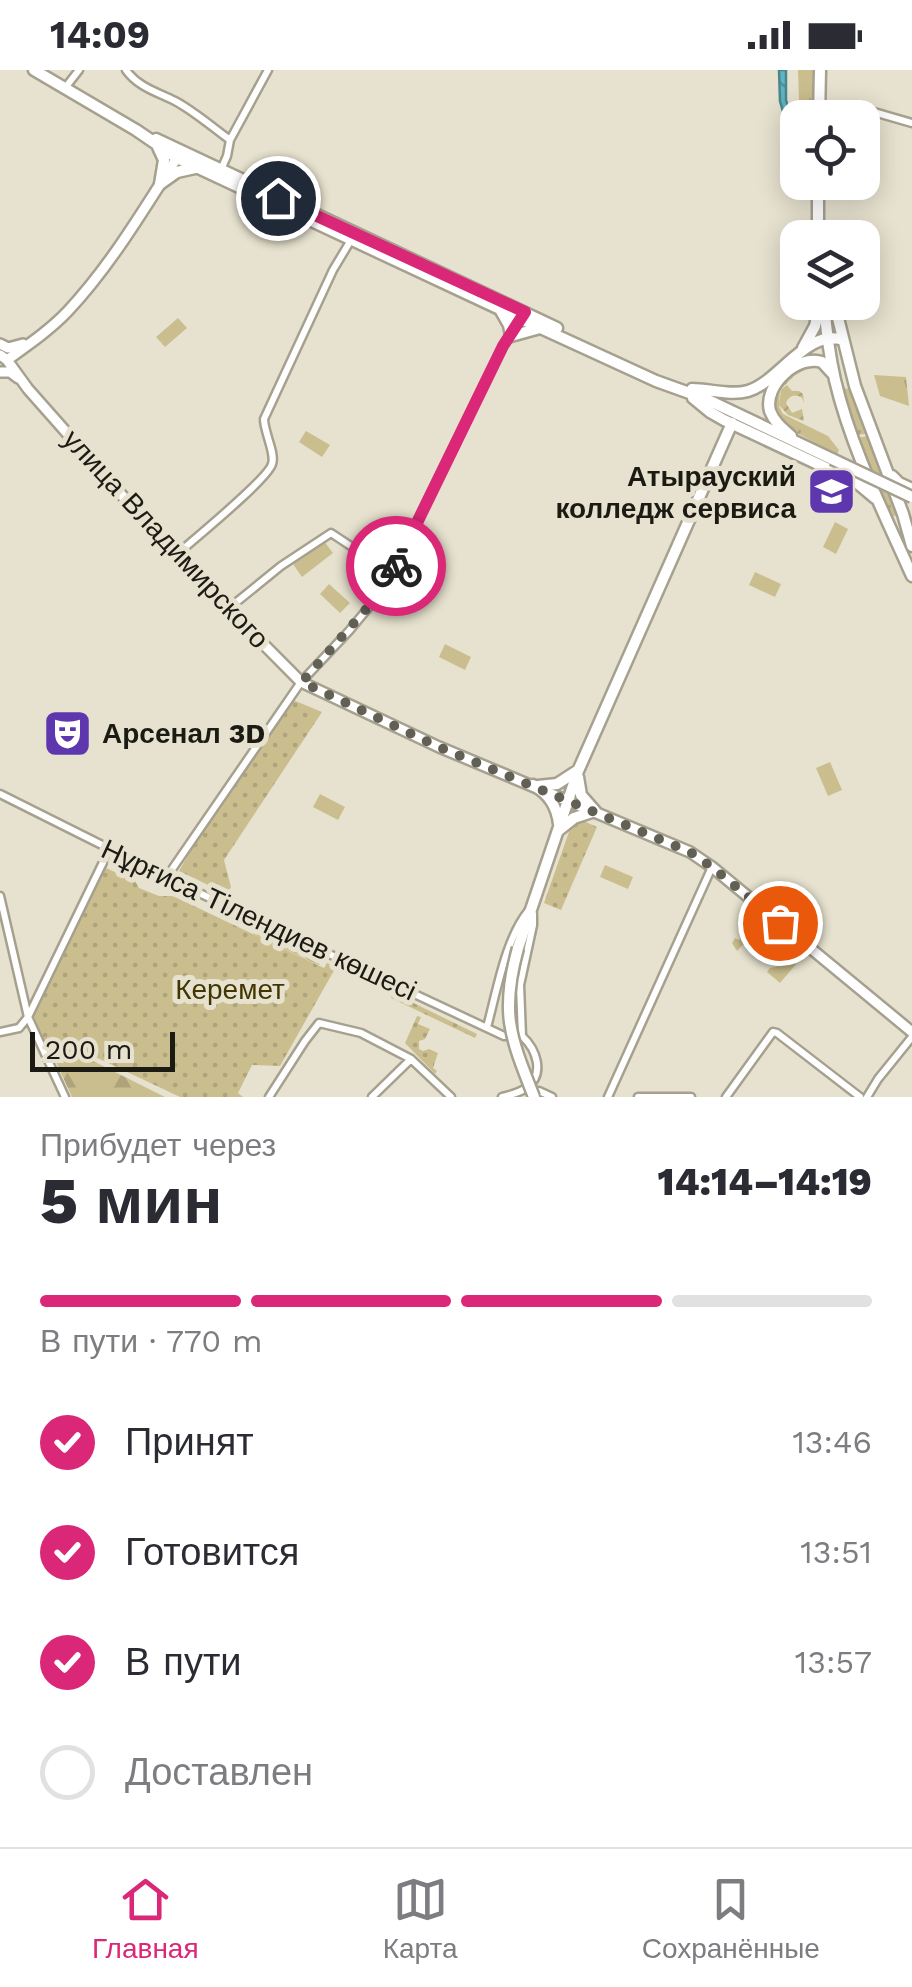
<!DOCTYPE html>
<html lang="ru">
<meta charset="utf-8">
<style>
body{margin:0;font-family:"Work Sans",sans-serif;background:#f2f2f3;color:#2b2b33;height:100vh;display:flex;flex-direction:column;font-size:38px;white-space:nowrap}
*{box-sizing:border-box;margin:0}
p{font-size:32px;color:#7c7c81}
.icon{flex:none;width:55px;height:55px;fill:none;stroke:currentColor;stroke-width:2;stroke-linecap:round;stroke-linejoin:round}
.map{position:relative;height:1027px;overflow:hidden}
.sheet{display:flex;flex-direction:column;background:#fff;flex:1}
.sheet>*{flex:none}
.controls{position:absolute;left:780px;top:30px;display:grid;gap:20px}
.controls a{display:grid;place-items:center;width:100px;height:100px;border-radius:20px;background:#fff;box-shadow:0 5px 25px #0003;font-size:50px}
.scale{position:absolute;left:30px;bottom:25px;width:145px;box-sizing:border-box;padding-left:10px;border:5px solid #1b1a13;border-top:0;font-size:28px;line-height:35px;white-space:nowrap;color:#1b1a13;-webkit-text-stroke:8px #e7e2cf;paint-order:stroke}
.pin{position:absolute;display:grid;place-items:center;width:85px;height:85px;color:#fff;margin:-42px;border:5px solid #fff;border-radius:50%;box-shadow:0 2px 10px #0007}
.courier{position:absolute;display:grid;place-items:center;width:100px;height:100px;margin:-50px;border:8px solid #db2777;border-radius:50%;background:#fff;color:#222;box-shadow:0 2px 12px #0007}
.overview em{font-style:normal;font-weight:800}
.overview div{display:flex;flex-direction:column-reverse}
.overview{display:flex;align-items:center;justify-content:space-between;height:170px;padding:0 40px}
h1{font-size:65px;font-weight:800;line-height:75px}
.bar{display:grid;grid-template-columns:repeat(4,1fr);gap:15px 10px;align-content:center;height:120px;padding:0 40px}
.bar i{height:12px;border-radius:8px;background:#e1e1e2}
.bar .current{background:#db2777}
.bar p{grid-column:span 4}
ol{padding:0 40px;list-style:none}
li{display:flex;align-items:center;gap:30px;height:110px}
li p{margin-inline-start:auto}
li .icon{padding:10px;border-radius:50%;background:#db2777;color:#fff;stroke-width:4}
li:last-child{color:#7c7c81}
li i{width:55px;height:55px;border:5px solid #e1e1e2;border-radius:50%}
.status{display:flex;justify-content:space-between;align-items:center;height:70px;padding:0 50px;background:#fff;direction:ltr}
.status svg{height:28px;fill:currentColor}
.tabs{display:flex;justify-content:space-around;align-items:center;height:140px;border-top:2px solid #e1e1e2;background:#fff;font-size:28px;color:#7c7c81}
.tabs a{display:grid;justify-items:center;gap:5px}
.tabs .current{color:#db2777}
.map>svg:first-child{display:block}
</style>
<div class="status"><b>14:09</b><svg viewBox="0 0 49 12"><path d="M0 12V9h3v3zM5 12V6h3v6zM10 12V3h3v9zM15 12V0h3v12zM26 1h20v11H26zM47 4h2v5h-2z"/></svg></div>
<div class="map">
<svg width="912" height="1027" viewBox="0 0 912 1027">
<defs>
<pattern id="grass-tufts" width="24" height="20" patternUnits="userSpaceOnUse" patternTransform="scale(2.5)"><rect width="24" height="20" fill="#cbbe8e"/><path d="M3 7l-1-3M5 7V3M7 7l1-3M15 17l-1-3M17 17v-4M19 17l1-3" fill="none" stroke="#aea37a"/></pattern>
<pattern id="forest-firs" width="22" height="20" patternUnits="userSpaceOnUse" patternTransform="scale(2.5)"><rect width="22" height="20" fill="#cbbe8e"/><path d="M5 1l3.5 6h-7zM16 11l3.5 6h-7z" fill="#aea37a"/></pattern>
<pattern id="park-dots" width="8" height="8" patternUnits="userSpaceOnUse" patternTransform="scale(2.5)"><rect width="8" height="8" fill="#cbbe8e"/><path d="M2 2h.1M6 6h.1" fill="none" stroke="#aea37a" stroke-width="1.8" stroke-linecap="round"/></pattern>
<pattern id="garden-furrows" width="10" height="10" patternUnits="userSpaceOnUse" patternTransform="scale(2.5)"><rect width="10" height="10" fill="#cbbe8e"/><path d="M-1 1l2-2M0 10L10 0M9 11l2-2" fill="none" stroke="#aea37a"/></pattern>
<pattern id="water-waves" width="16" height="10" patternUnits="userSpaceOnUse" patternTransform="scale(2.5)"><rect width="16" height="10" fill="#5eb4c2"/><path d="M0 5q4-4 8 0t8 0" fill="none" stroke="#4d929c"/></pattern>
</defs>
<rect width="100%" height="100%" fill="#e7e2cf"/>
<!-- grass -->
<path fill="url(#grass-tufts)" d="M802 296 804 300 794 306 780 320 779 336 783 344 828 366 839 380 837 385 792 360 776 348C771 318 778 314 802 296Z
M874 305 906 307 909 336 880 326Z
M845 318 850 320 866 364 855 365 842 320Z
M867 366 897 445 892 447 857 368Z
M752 854 766 856 803 886 780 913 767 902 770 898 779 896V886L784 880 758 859 737 881 732 873 735 868 739 870Z"/>
<!-- forest -->
<path fill="url(#forest-firs)" d="M798 0H815V37L806 36 799 31Z
M256 858 322 890 319 895 253 864Z
M67 978 165 1027H72L56 992Z"/>
<!-- park -->
<path fill="url(#park-dots)" d="M293 630 322 642 224 790 231 817 227 824 179 801C211 743 254 686 293 630Z
M579 749 597 757 561 840 544 833 571 756Z
M106 798 135 811 139 818 159 826H173L324 898 327 893 336 897 280 996 252 995 238 1023 243 1027H180L70 975 49 982 32 947Z
M393 923 477 964 475 968 391 928Z
M417 946 421 947 418 954 430 959 425 969 419 971V979L423 981 429 979 438 983 433 998 437 1001 435 1004 405 973Z"/>
<!-- garden -->
<path fill="url(#garden-furrows)" d="M787 315 792 321H799L803 324 804 333 802 328C795 323 789 326 786 333L792 343 802 339 804 351 788 345 779 335 781 320Z"/>
<!-- pitch -->
<path fill="#cbbe8e" d="M178 248 187 258 165 277 156 267Z
M306 361 330 375 322 387 299 372Z
M835 452 848 459 836 484 823 477Z
M324 471 333 483 302 507 293 494Z
M755 502 781 514 775 527 749 515Z
M329 514 350 533 340 543 320 524Z
M445 574 471 587 465 600 439 587Z
M830 692 842 720 828 726 816 698Z
M320 724 345 737 338 750 313 737Z
M605 795 633 807 628 819 600 807Z
M795 815 817 834 808 844 786 826Z"/>
<!-- water -->
<path fill="url(#water-waves)" stroke="#4a868e" stroke-width="2.5" d="M779 0H786V30L791 47 797 49V56L786 52 780 31Z"/>
<g fill="none" stroke-linecap="round" stroke-linejoin="round">
<defs>
<path id="street" d="M126 0C138 17 157 22 175 31 194 41 212 57 230 70
M65 18 79 0
M860 38 912 53
M220 102 227 86 230 70 268 0
M176 485C192 471 268 409 272 394 276 384 264 362 264 349L333 200 351 170
M228 539 281 496 331 463 393 504
M0 724 180 814 504 966H522
M166 808 301 612 349 561 384 519 503 276 523 246
M0 826 28 947 65 1027
M487 957C497 921 505 869 529 840
M0 962 19 958 28 947 109 780
M522 966 520 915 533 855V844
M539 1021 552 1027
M269 1027 305 971 319 953 361 963 411 989 451 1027
M372 1027 411 989
M502 1027C510 1025 519 1023 526 1018 546 1004 536 979 522 966
M608 1027 712 797
M638 1027H691
M726 1027 773 962 777 963 860 1027
M867 1027 878 1009 912 967"/>
<path id="secondary" d="M0 274 8 278 23 274
M0 285 7 290 28 319 173 483 301 612 439 677 690 782 712 797 912 962
M7 290C28 275 50 260 68 241 112 194 145 137 180 83
M0 302H10L18 308"/>
<path id="primary" d="M34 0 136 60 177 88 521 249 656 311 706 329 832 389
M819 48 820 0
M156 69 557 258
M158 77 164 90 160 114
M160 114 177 102 195 98
M818 168V112
M824 232C826 259 829 284 835 310 851 378 884 443 912 506
M834 232 855 316 903 444 912 476
M501 241 509 255 511 266 540 258
M803 278 815 256 820 233
M692 319C709 319 731 326 748 321 779 312 807 258 843 270
M693 328 710 342 724 350 856 412 875 428
M791 366C783 359 774 352 770 341 763 315 798 284 822 292L832 303
M892 406 899 413 912 419
M533 715C549 724 557 736 559 754
M538 716 557 714 577 701
M559 760 574 748 595 741 581 725 578 707
M518 878 578 701 732 353"/>
</defs>
<!-- street casing -->
<use href="#street" stroke="#a6a18f" stroke-width="11"/>
<!-- secondary casing -->
<use href="#secondary" stroke="#a6a18f" stroke-width="14"/>
<!-- primary casing -->
<use href="#primary" stroke="#a6a18f" stroke-width="15"/>
<!-- street -->
<use href="#street" stroke="#fff" stroke-width="6"/>
<!-- secondary -->
<use href="#secondary" stroke="#fff" stroke-width="9"/>
<!-- primary -->
<use href="#primary" stroke="#fff" stroke-width="10"/>
<defs>
<path id="primary-bridge" d="M832 389 912 427
M518 878C500 943 510 966 534 1027"/>
</defs>
<!-- primary-bridge casing -->
<use href="#primary-bridge" stroke="#a6a18f" stroke-width="15" stroke-linecap="butt"/>
<!-- primary-bridge -->
<use href="#primary-bridge" stroke="#fff" stroke-width="10"/>
</g>
<g fill="none" stroke-linecap="round" stroke-linejoin="round">
<!-- done -->
<path stroke="#626055" stroke-width="10" stroke-dasharray="0 18" d="M396 496 384 519 302 612 439 677 690 782 712 797 780 853"/>
<!-- route -->
<path stroke="#db2777" stroke-width="12" d="M278 128 525 242 503 276 396 496"/>
</g>
<!-- icons -->
<defs>
<symbol id="university-square" viewBox="-11 -11 22 22"><rect x="-9" y="-9" width="18" height="18" rx="4" fill="#5e36ae" stroke="#e7e2cf"/><path d="M0-5L7-2L0 1L-7-2ZM-4 1L0 2.5L4 1V4Q0 6-4 4Z" fill="#fff"/></symbol>
<symbol id="theatre-square" viewBox="-11 -11 22 22"><rect x="-9" y="-9" width="18" height="18" rx="4" fill="#5e36ae" stroke="#e7e2cf"/><path d="M-5-5.5Q0-4 5-5.5V0Q5 5 0 6Q-5 5-5 0ZM-3.3-2.5H-1v1.5H-3.3ZM1-2.5H3.3v1.5H1ZM-2.8 1Q0 5.5 2.8 1Z" fill="#fff"/></symbol>
</defs>
<g fill-rule="evenodd">
<use href="#university-square" x="804" y="394" width="55" height="55"/>
<use href="#theatre-square" x="40" y="636" width="55" height="55"/>
</g>
<g text-anchor="middle" dominant-baseline="central" stroke-width="10" stroke-linejoin="round" paint-order="stroke">
<!-- poi labels -->
<g font-size="28" font-weight="bold" fill="#1b1a13" stroke="#e7e2cf" text-anchor="end">
<text x="796" y="406">Атырауский<tspan x="796" dy="32">колледж сервиса</tspan></text>
<text x="102" y="663" text-anchor="start">Арсенал 3D</text>
</g>
<!-- street labels -->
<g font-size="28" fill="#1b1a13" stroke="#e7e2cf">
<text transform="translate(166 469) rotate(47)">улица Владимирского</text>
<text transform="translate(259 850) rotate(25)">Нұрғиса Тілендиев көшесі</text>
</g>
<!-- park labels -->
<g font-size="28" fill="#423600" stroke="#e7e2cf">
<text x="230" y="919">Керемет</text>
</g>
</g>
</svg>
<div class="controls">
<a><svg class="icon" aria-label="locate" viewBox="0 0 24 24"><circle cx="12" cy="12" r="6"/><path d="M12 2v4M12 18v4M2 12h4M18 12h4"/></svg></a>
<a><svg class="icon" aria-label="layers" viewBox="0 0 24 24"><path d="M12 4l9 5-9 5-9-5zM3 14l9 5 9-5"/></svg></a>
</div>
<div class="scale">200 m</div>
<div class="pin" style="left:780px;top:853px;background:#ea580c"><svg class="icon" aria-label="bag" viewBox="0 0 24 24"><path d="M5 8h14l-1 12H6zM9 8a3 3 0 0 1 6 0"/></svg></div>
<div class="pin" style="left:278px;top:128px;background:#1f2937"><svg class="icon" aria-label="home" viewBox="0 0 24 24"><path d="M3 11l9-7 9 7M6 9v11h12V9"/></svg></div>
<div class="courier" style="left:396px;top:496px"><svg class="icon" aria-label="bike" viewBox="0 0 24 24"><circle cx="6" cy="16" r="4"/><circle cx="18" cy="16" r="4"/><path d="M6 16l4-8h5l3 8M10 8l3 8H6M13 5h3"/></svg></div>
</div>
<section class="sheet">
<div class="overview"><div><h1>5 мин</h1><p>Прибудет через</p></div><em>14:14–14:19</em></div>
<div class="bar"><i class="current"></i><i class="current"></i><i class="current"></i><i></i><p>В пути · 770 m</p></div>
<ol>
<li><svg class="icon" aria-label="check" viewBox="0 0 24 24"><path d="M5 12l5 5 9-10"/></svg>Принят<p>13:46</p></li>
<li><svg class="icon" aria-label="check" viewBox="0 0 24 24"><path d="M5 12l5 5 9-10"/></svg>Готовится<p>13:51</p></li>
<li><svg class="icon" aria-label="check" viewBox="0 0 24 24"><path d="M5 12l5 5 9-10"/></svg>В пути<p>13:57</p></li>
<li><i></i>Доставлен</li>
</ol>
</section>
<nav class="tabs">
<a class="current"><svg class="icon" aria-label="home" viewBox="0 0 24 24"><path d="M3 11l9-7 9 7M6 9v11h12V9"/></svg>Главная</a>
<a><svg class="icon" aria-label="map" viewBox="0 0 24 24"><path d="M3 6l6-2 6 2 6-2v14l-6 2-6-2-6 2zM9 4v14M15 6v14"/></svg>Карта</a>
<a><svg class="icon" aria-label="saved" viewBox="0 0 24 24"><path d="M7 4h10v16l-5-4-5 4z"/></svg>Сохранённые</a>
</nav>
